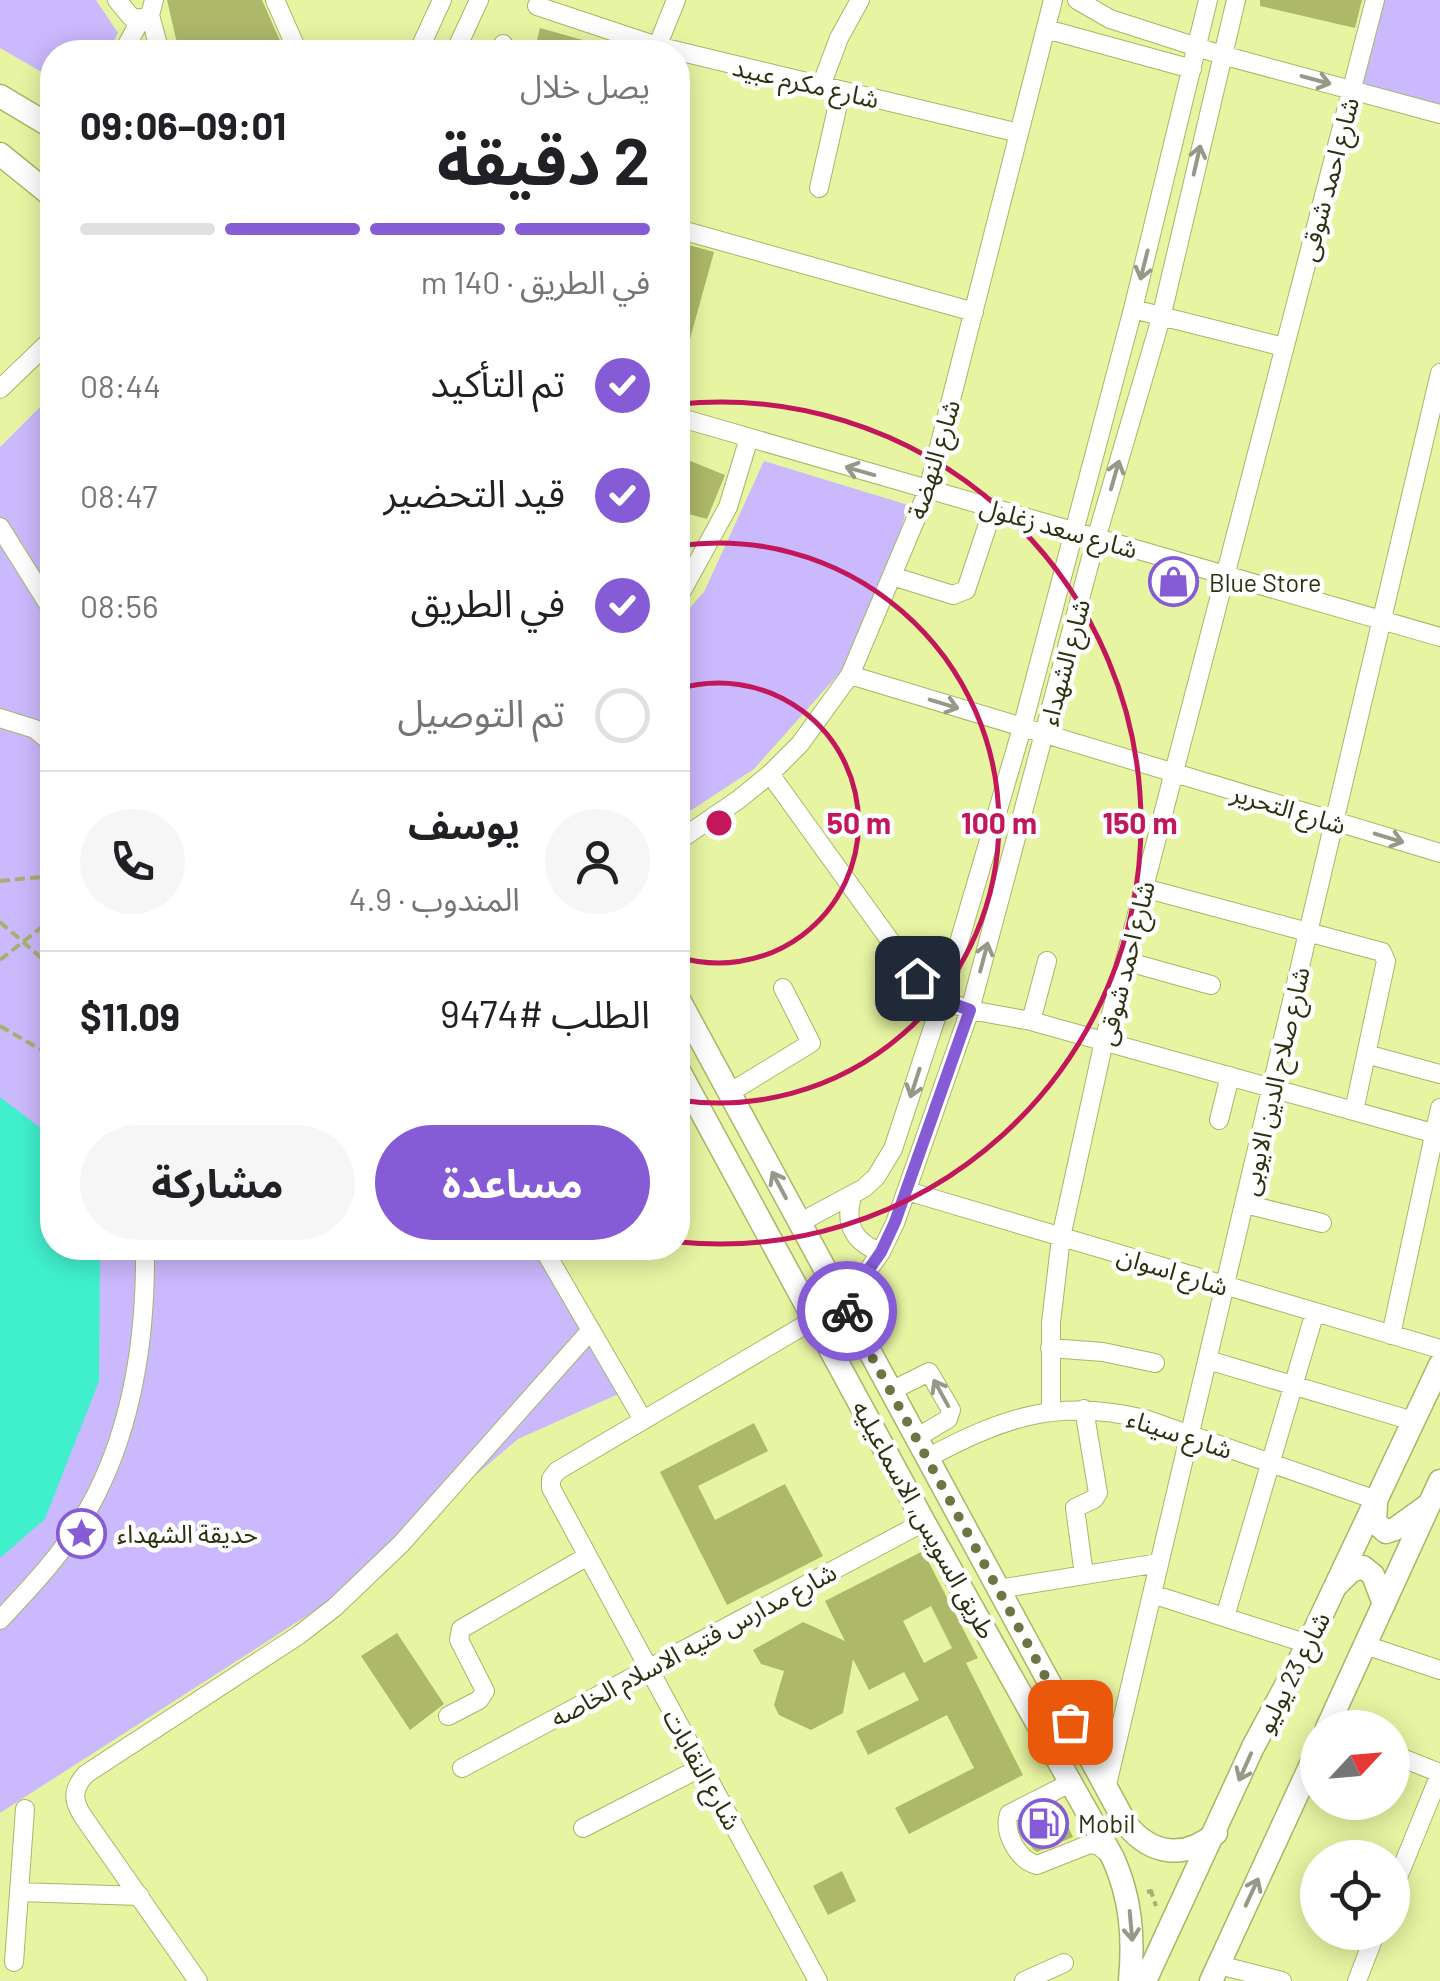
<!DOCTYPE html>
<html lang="ar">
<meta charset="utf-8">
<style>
body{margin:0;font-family:Barlow,"Noto Sans Arabic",sans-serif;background:#f6f6f6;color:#202124;direction:rtl;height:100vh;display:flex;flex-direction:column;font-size:38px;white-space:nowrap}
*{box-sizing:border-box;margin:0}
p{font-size:32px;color:#757577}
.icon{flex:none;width:55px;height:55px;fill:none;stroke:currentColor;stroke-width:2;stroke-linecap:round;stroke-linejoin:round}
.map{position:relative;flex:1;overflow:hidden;direction:ltr}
.details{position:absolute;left:40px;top:40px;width:650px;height:1220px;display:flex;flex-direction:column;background:#fff;border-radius:40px;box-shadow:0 5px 25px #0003;direction:rtl}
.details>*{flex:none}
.needle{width:65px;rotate:64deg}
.tools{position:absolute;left:1300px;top:1710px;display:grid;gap:20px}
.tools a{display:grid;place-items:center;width:110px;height:110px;border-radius:50%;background:#fff;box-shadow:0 5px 25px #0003;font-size:50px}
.pin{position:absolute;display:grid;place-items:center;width:85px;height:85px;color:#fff;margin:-42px;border-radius:20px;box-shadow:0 5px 15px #0006}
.courier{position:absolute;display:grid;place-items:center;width:100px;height:100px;margin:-50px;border:8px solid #855cd6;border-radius:50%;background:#fff;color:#222;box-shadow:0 2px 12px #0007}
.summary em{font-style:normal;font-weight:700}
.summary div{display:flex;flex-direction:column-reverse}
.summary{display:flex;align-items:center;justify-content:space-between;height:170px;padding:0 40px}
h1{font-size:65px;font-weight:700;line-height:75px}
.bar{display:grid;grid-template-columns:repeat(4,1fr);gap:15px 10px;align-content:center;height:120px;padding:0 40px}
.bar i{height:12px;border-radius:8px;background:#e0e0e0}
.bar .current{background:#855cd6}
.bar p{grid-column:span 4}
.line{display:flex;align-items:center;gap:25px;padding:0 40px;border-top:2px solid #e0e0e0}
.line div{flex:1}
.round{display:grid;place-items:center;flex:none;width:105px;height:105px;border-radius:52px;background:#f6f6f6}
ol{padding:0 40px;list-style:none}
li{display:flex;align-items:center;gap:30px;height:110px}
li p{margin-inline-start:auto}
li .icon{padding:10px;border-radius:50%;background:#855cd6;color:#fff;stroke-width:4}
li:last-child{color:#757577}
li i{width:55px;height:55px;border:5px solid #e0e0e0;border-radius:50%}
.cta{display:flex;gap:20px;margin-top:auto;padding:20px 40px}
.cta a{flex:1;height:115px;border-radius:60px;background:#855cd6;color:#fff;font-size:40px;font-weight:700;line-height:115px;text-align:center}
.cta a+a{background:#f6f6f6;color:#202124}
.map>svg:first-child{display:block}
</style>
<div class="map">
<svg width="1440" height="1981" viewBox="0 0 1440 1981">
<rect width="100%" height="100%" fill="#e7f4a2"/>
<!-- green -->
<path fill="#cab9fc" d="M0 0H96L118 33 108 52H52V78L0 48Z
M1375 0H1440V114L1352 89Z
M52 395V1248H552L634 1387 518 1439 322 1606 0 1813V447Z
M764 461 908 505 893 556 844 668 754 769 678 819V621L704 592Z"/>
<!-- water -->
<path fill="#40f0cd" d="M0 1097 52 1137V1248H100L99 1381 45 1519 0 1558Z"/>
<!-- building -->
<path fill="#adb869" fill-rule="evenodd" d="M167 0H262L285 52H179Z
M1260 0H1362L1355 28 1260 6Z
M540 28 611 48V52H534Z
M678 242 714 252 682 368 678 367Z
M678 456 725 475 707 519 678 511Z
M754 1423 768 1451 698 1486 715 1520 785 1484 823 1556 727 1605 660 1472Z
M923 1551 978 1658 966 1663 1023 1775 909 1834 895 1808 974 1768 947 1715 868 1755 856 1731 919 1700 904 1672 869 1690 853 1659 843 1713 811 1730 779 1715 774 1705 784 1671 761 1664 753 1650 803 1622 845 1641 825 1601ZM931 1606 952 1648 924 1663 903 1621Z
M397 1633 444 1704 410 1730 361 1656Z
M1057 1804 1073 1837 1037 1852 1032 1848 1020 1822Z
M842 1871 856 1901 828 1915 813 1886Z"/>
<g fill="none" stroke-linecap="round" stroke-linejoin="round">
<defs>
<path id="minor" d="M117 0 131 17 141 19 150 15 154 0
M275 0 298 52
M1077 0 1110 19 1222 55 1440 114
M537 6 657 46 1019 133
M150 15 160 52
M1046 29 1192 69
M123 52 141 19
M418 52 442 0
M455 52 479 0
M499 52 503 44
M655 52 676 0
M821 86 839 38 860 0
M819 188 841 91
M678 229 974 312
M1133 309 1284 347
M0 389 52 339
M678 417 1440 637
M0 527 52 610
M892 576 953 595 966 590 993 509
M678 598 728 507 749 438
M850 675 1440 853
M0 718 35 729 52 743
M770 774 917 978 942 1000 970 1010 1031 1021 1440 1135
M678 841 738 800 770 774 800 744 850 675 928 490 1053 0
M1144 888 1382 952 1386 961 1354 1111
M1125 961 1211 985
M1031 1021 1047 961
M1366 1054 1440 1074
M729 1093 811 1043 783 988
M1219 1120 1230 1076
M907 1191 1440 1349
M852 1197C844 1224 854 1243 881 1252
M1245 1204 1322 1223
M799 1223 864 1188 876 1177 893 1149 942 1000 1022 728 1133 309 1208 0
M543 1248 642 1418
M844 1305 881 1252 895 1223 970 1010 1096 539 1161 318 1236 0
M815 1319 557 1471 551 1479V1488L818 1981
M1391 1335 1440 1108
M1050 1348 1103 1352 1155 1363
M1208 1360 1413 1421
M891 1391 929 1372 951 1410 948 1419 916 1438
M1051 1410V1323L1061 1237 1104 1041 1375 0
M927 1458C1004 1417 1058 1398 1145 1419L1376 1500
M1084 1575 1075 1508 1094 1499 1098 1493 1084 1409
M998 1589 1159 1563
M1152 1594 1308 1644
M1225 1617 1315 1312
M0 1620C33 1585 67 1549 90 1506 133 1428 146 1335 145 1248
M1365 1645 1440 1670
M448 1716 479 1700 485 1691 459 1640 461 1629 586 1557
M1392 1754 1440 1773
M462 1768 924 1522
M1072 1782 1009 1814C1003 1833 1018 1860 1037 1865L1090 1844 1099 1846 1112 1856
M1106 1789 1440 373
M583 1828 702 1767
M19 1892 140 1896
M1392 1892 1440 1774
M14 1962 25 1809
M1219 1965 1282 1981
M198 1981 82 1815C72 1799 73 1788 86 1774L299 1635 335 1607 401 1544 591 1330
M1024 1981 1064 1963
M1357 1981 1376 1932"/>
<path id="major" d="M0 96 52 127
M0 154 52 196
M678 998 1126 1824C1151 1855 1185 1860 1216 1833
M678 1069 924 1522 1113 1858C1131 1898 1134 1937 1130 1981
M1376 1504 1375 1522 1386 1532 1395 1529 1427 1506
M1337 1585 1351 1571 1363 1567 1373 1575 1384 1604
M1327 1728 1440 1481
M1145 1981 1253 1747 1308 1644 1440 1365
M1211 1981 1318 1749"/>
</defs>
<!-- minor casing -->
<use href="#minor" stroke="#aab566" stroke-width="20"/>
<!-- major casing -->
<use href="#major" stroke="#aab566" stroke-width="25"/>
<!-- path -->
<path stroke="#a6b06f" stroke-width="4" stroke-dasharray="10 5" stroke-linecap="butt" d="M0 881 52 876
M0 922 52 967
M0 960 52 919
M0 1026 52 1056
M1147 1892 1151 1891 1156 1906"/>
<!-- minor -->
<use href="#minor" stroke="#fff" stroke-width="18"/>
<!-- major -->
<use href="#major" stroke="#fff" stroke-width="22"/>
</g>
<!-- one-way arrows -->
<defs><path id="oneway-shaft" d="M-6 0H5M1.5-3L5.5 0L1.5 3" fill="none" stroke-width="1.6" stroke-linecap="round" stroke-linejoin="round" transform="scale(2.5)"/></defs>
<g stroke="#969888">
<use href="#oneway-shaft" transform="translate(1316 80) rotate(15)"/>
<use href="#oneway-shaft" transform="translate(1197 160) rotate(-77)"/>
<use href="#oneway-shaft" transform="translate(1144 265) rotate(104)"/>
<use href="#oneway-shaft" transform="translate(860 471) rotate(-164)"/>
<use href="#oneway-shaft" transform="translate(1115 475) rotate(-74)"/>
<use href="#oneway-shaft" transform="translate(944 704) rotate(17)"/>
<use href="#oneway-shaft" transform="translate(1389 838) rotate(17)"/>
<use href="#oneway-shaft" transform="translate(984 957) rotate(-75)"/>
<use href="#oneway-shaft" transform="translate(915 1083) rotate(108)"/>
<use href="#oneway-shaft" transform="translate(779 1185) rotate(-118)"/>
<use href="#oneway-shaft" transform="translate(941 1393) rotate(-119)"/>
<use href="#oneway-shaft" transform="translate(1245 1767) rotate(114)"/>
<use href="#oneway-shaft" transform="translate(1252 1892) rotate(-65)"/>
<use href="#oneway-shaft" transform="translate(1131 1926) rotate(85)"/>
</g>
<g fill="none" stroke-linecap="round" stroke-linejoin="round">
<!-- done -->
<path stroke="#6e7543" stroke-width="10" stroke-dasharray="0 18" d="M847 1311 1070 1722"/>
<!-- route -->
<path stroke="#855cd6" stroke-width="12" d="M847 1311 844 1305 881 1252 895 1222 970 1010 942 1000 917 978"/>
</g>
<!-- distance rings -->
<g fill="none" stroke="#c2185b" stroke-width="5">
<path d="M678 689A140 140 0 1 1 678 957"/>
<path d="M678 546A280 280 0 1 1 678 1100"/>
<path d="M679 404A421 421 0 1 1 679 1242"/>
</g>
<!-- icons -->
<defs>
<symbol id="shop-ring" viewBox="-11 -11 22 22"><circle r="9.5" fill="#fff" stroke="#855cd6" stroke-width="1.5"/><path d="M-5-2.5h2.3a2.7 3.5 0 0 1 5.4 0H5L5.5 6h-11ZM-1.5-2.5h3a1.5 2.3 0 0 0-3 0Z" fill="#855cd6"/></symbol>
<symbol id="sight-ring" viewBox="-11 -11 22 22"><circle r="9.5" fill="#fff" stroke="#855cd6" stroke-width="1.5"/><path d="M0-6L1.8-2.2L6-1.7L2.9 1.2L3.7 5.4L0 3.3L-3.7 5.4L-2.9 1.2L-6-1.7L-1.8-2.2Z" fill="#855cd6"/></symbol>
<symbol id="fuel-ring" viewBox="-11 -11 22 22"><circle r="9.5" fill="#fff" stroke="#855cd6" stroke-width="1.5"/><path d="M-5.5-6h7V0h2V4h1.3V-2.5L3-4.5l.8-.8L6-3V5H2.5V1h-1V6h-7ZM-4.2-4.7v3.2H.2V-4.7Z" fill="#855cd6"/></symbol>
</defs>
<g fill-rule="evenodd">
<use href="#shop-ring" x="1146" y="554" width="55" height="55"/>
<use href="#sight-ring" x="54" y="1506" width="55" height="55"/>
<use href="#fuel-ring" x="1016" y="1796" width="55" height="55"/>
</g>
<g text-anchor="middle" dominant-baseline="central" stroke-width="9" stroke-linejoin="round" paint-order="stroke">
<!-- street labels -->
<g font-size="25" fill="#2d3110" stroke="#fff">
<text transform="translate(806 82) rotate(13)">شارع مكرم عبيد</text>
<text transform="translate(1328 179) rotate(-75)">شارع احمد شوقى</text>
<text transform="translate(933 459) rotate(-73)">شارع النهضة</text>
<text transform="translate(1059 527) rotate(16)">شارع سعد زغلول</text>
<text transform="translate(1064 662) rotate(-75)">شارع الشهداء</text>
<text transform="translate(1289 808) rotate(17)">شارع التحرير</text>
<text transform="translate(1125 963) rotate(-76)">شارع احمد شوقى</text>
<text transform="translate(1274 1081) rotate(-77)">شارع صلاح الدين الايوبى</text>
<text transform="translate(1173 1270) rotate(17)">شارع اسوان</text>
<text transform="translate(1180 1433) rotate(18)">شارع سيناء</text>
<text transform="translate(925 1519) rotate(61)">طريق السويس, الاسماعيليه</text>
<text transform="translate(693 1644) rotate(-28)">شارع مدارس فتيه الاسلام الخاصه</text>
<text transform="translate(1292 1672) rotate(-63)">شارع 23 يوليو</text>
<text transform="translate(703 1769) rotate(61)">شارع النقابات</text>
</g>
<!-- poi labels -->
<g font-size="25" fill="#2d3110" stroke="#fff" text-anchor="start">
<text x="1209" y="582">Blue Store</text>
<text x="117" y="1533">حديقة الشهداء</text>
<text x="1078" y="1823">Mobil</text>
</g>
</g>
<circle cx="719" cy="823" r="15" fill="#c2185b" stroke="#fff" stroke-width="5"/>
<g font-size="30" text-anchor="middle" font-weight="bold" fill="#c2185b" stroke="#fff" stroke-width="9" stroke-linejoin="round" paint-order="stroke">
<text x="859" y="834">50 m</text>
<text x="999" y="834">100 m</text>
<text x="1140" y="834">150 m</text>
</g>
</svg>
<div class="tools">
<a><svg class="needle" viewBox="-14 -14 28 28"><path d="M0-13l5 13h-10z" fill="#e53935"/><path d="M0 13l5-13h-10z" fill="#757577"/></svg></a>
<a><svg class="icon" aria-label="locate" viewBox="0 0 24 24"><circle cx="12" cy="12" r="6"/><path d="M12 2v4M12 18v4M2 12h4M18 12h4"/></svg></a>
</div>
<div class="pin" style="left:1070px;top:1722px;background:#ea580c"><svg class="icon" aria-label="bag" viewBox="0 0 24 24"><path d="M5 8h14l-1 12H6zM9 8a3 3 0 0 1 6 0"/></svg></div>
<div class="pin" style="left:917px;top:978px;background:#1f2937"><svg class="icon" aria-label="home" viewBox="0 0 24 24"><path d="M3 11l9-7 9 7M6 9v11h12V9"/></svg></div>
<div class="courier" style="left:847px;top:1311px"><svg class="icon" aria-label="bike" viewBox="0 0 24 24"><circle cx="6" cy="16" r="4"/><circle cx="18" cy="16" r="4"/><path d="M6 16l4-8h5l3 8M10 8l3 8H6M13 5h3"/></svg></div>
<section class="details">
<div class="summary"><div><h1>2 دقيقة</h1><p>يصل خلال</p></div><em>09:01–09:06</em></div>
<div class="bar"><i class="current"></i><i class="current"></i><i class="current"></i><i></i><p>في الطريق · 140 m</p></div>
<ol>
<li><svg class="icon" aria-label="check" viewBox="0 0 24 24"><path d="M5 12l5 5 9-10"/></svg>تم التأكيد<p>08:44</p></li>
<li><svg class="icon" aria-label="check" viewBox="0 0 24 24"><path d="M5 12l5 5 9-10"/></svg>قيد التحضير<p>08:47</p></li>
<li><svg class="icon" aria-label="check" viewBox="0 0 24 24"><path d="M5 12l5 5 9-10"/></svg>في الطريق<p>08:56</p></li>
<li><i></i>تم التوصيل</li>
</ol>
<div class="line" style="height:180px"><a class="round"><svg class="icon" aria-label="person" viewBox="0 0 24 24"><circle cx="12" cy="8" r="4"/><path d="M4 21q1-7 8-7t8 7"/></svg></a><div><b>يوسف</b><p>المندوب · 4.9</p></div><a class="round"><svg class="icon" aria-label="phone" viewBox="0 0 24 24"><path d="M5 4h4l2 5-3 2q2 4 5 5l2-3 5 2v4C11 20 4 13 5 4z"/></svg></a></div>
<div class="line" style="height:130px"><div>الطلب #9474</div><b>$11.09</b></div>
<div class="cta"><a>مساعدة</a><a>مشاركة</a></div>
</section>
</div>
